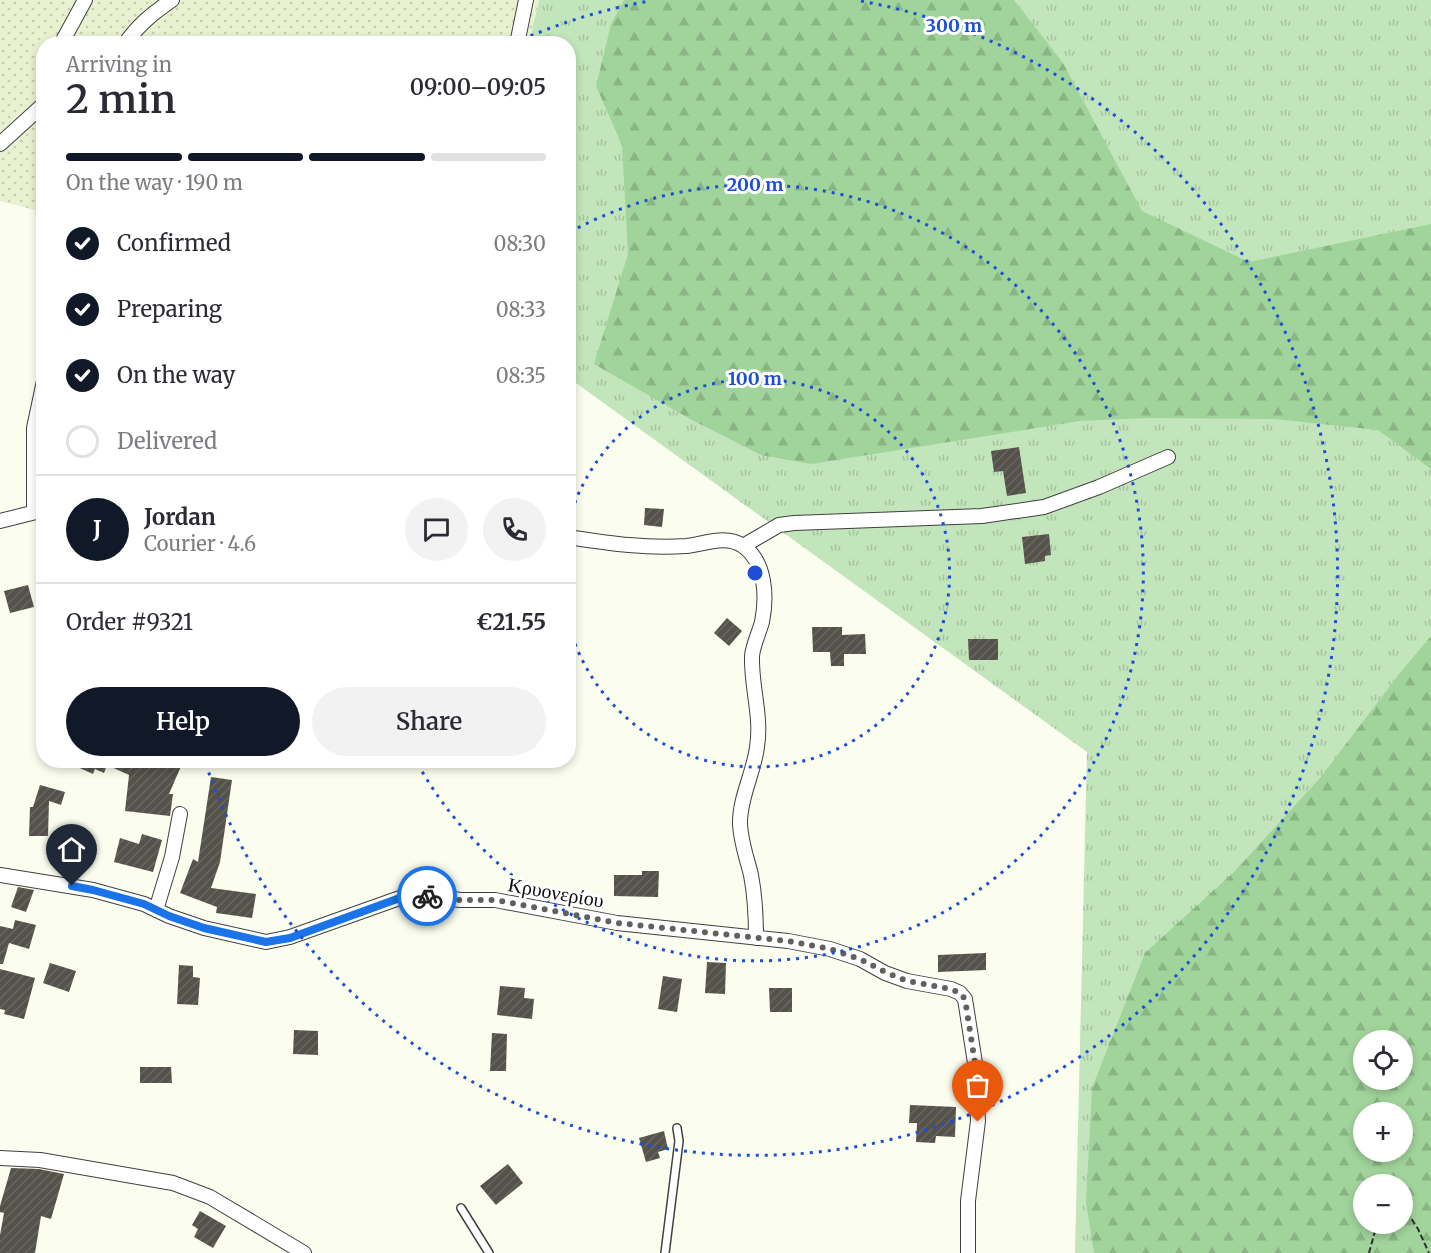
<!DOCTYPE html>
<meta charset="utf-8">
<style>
body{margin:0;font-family:Merriweather,serif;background:#f2f2f3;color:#2b2b33;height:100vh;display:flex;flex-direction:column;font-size:22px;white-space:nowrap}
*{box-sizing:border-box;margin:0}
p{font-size:20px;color:#7c7c81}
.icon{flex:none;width:33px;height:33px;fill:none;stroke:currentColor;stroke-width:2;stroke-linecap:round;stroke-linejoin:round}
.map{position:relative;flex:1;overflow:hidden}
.details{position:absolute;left:36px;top:36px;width:540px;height:732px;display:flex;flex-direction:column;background:#fff;border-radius:24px;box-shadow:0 3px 9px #0003}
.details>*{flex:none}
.tools{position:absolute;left:1353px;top:1030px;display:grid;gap:12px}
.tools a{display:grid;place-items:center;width:60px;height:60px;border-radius:50%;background:#fff;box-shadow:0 3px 9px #0003;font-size:30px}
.pin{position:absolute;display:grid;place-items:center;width:51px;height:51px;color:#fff;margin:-62px -26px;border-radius:50% 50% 50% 0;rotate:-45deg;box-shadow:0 0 6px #0007}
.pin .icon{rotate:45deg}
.courier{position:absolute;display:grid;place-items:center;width:60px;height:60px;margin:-30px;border:4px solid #1a73e8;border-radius:50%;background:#fff;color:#222;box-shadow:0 2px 8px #0007}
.summary em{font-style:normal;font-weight:600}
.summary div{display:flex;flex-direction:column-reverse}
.summary{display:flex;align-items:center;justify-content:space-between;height:102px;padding:0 30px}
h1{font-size:39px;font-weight:600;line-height:45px}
.bar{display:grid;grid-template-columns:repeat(4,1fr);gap:9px 6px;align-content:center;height:72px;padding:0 30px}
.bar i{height:8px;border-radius:4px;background:#e1e1e2}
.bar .selected{background:#111827}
.bar p{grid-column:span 4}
.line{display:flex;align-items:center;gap:15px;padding:0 30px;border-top:2px solid #e1e1e2}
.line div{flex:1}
.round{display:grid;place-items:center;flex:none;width:63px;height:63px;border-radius:32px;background:#f2f2f3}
ol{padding:0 30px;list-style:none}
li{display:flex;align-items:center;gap:18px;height:66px}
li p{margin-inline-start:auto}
li .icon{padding:6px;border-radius:50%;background:#111827;color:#fff;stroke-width:4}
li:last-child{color:#7c7c81}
li i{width:33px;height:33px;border:3px solid #e1e1e2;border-radius:50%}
.primary-button{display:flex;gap:12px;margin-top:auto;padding:12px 30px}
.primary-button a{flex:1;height:69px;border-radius:36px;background:#111827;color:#fff;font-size:24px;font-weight:600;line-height:69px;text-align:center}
.primary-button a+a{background:#f2f2f3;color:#2b2b33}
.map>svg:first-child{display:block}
</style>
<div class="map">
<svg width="1431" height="1253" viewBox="0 0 1431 1253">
<defs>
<pattern id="farmland-dots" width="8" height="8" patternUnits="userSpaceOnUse" patternTransform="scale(1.5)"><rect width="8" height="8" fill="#e8f1d0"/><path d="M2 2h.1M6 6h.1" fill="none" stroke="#c6cdb1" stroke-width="1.8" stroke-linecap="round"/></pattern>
<pattern id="grass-tufts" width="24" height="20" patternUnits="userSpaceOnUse" patternTransform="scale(1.5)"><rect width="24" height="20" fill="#c2e5bb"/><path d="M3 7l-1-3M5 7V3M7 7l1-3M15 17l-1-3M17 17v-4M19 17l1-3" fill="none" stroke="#a6c3a0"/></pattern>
<pattern id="forest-firs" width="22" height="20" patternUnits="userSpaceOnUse" patternTransform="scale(1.5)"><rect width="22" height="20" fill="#a1d49b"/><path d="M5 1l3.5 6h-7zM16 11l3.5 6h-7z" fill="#89b584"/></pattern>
<pattern id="building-hatch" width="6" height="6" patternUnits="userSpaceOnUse" patternTransform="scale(1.5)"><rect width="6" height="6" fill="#54524a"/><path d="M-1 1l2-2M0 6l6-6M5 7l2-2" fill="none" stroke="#686660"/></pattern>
</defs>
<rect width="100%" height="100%" fill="#fbfdee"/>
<!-- farmland -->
<path fill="url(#farmland-dots)" d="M0 0H539L529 43 44 44 43 212 0 201Z"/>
<!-- grass -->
<path fill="url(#grass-tufts)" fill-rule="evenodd" d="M539 0H1431V1253H1075L1087 752 569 378 568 44H529ZM1364 1041H1402V1080H1364ZM1364 1113H1402V1152H1364ZM1364 1185H1402V1224H1364Z"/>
<!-- forest -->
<path fill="url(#forest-firs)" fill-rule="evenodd" d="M624 0H1014L1063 63 1142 211 1249 262 1431 224V469L1378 430 1275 419 1149 418 1080 421 811 464 761 455 692 420 594 364 628 254 622 145 596 86 611 24Z
M1431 636V1253H1094L1086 1203 1092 1088 1145 953 1235 871 1320 778 1400 673ZM1364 1041H1402V1080H1364ZM1364 1113H1402V1152H1364ZM1364 1185H1402V1224H1364Z"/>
<!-- building -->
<path fill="url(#building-hatch)" d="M1019 447 1026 493 1007 496 1003 471 994 472 991 451Z
M645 508 664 509 662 527 644 525Z
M1049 534 1051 555 1045 556V561L1025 564 1022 537Z
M28 585 34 607 10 613 4 591Z
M727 618 742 631 729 646 714 633Z
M812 627H842V635L865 634 866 654H844V666H831L830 652H813Z
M968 639H998V660H969Z
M62 760H173L182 764 169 794H173L170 816 125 811 129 775 107 765 104 773 95 769 93 774Z
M211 777 232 780 220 862 211 888 256 894 252 918 216 913 217 907 180 893 193 859 198 862Z
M40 785 65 792 61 805 49 801 48 836H29L30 807H33Z
M142 834 162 840 153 872 114 862 120 838 139 844Z
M642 871H659L658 897 614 896V875H642Z
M18 887 34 890 26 912 11 907Z
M15 920 36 925 29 949 9 943 3 964H0V926L13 929Z
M986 953V970L938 972V955Z
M707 962 726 963 725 994 705 993Z
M50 963 76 971 69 992 43 983Z
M179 965 193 966V977L200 978 198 1005 177 1004Z
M0 969 35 978 24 1019 4 1014 5 1010 0 1009Z
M663 976 682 979 677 1012 658 1009Z
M500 986 525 988 524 998 534 999 532 1019 497 1015Z
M769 988H792V1012H770Z
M294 1030 318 1031V1055L293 1054Z
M492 1033 507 1034 506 1071H490Z
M140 1067H171L172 1083H140Z
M910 1105 956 1107 955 1137 936 1136 935 1143 916 1142 917 1123H909Z
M664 1131 668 1149 658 1152 660 1158 646 1162 639 1138Z
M508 1164 523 1183 496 1205 480 1186Z
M11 1168 39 1169 64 1174 51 1219 41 1216 35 1253H0V1235L4 1213 0 1212V1206Z
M200 1211 226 1226 213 1248 194 1237 198 1229 192 1225Z"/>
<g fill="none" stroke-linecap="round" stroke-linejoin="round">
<defs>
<path id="service" d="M461 1208 489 1253
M665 1253 679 1141 677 1128"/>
<path id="minor" d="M61 44 85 0
M125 44C138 25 153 13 172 0
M517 44 526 0
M0 144 44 104
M34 511V428L44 381
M0 521 44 510
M568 537C608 543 646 549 686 546 705 544 726 534 743 546 766 562 767 597 762 622 759 633 753 645 752 656 751 687 762 716 757 747 754 772 740 797 740 822 740 840 747 858 751 875 755 896 756 917 756 938
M743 546 779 525 794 523 982 516 1044 507 1099 487 1168 457
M0 875 93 890 144 904 169 916 204 928 266 942 290 937 408 895 434 896 460 900H495L617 923 788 941 830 949 860 959 885 973 907 981 951 989 960 993 965 999 975 1063 978 1121 968 1201V1253
M156 910 172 857 180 814
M0 1158 40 1160 173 1183 210 1197 304 1253"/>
</defs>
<!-- service casing -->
<use href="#service" stroke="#404040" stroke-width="10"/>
<!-- minor casing -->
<use href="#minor" stroke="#404040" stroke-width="16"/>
<!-- path -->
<path stroke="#2f2f2f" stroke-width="2" stroke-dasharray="6 3" stroke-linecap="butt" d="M1402 1204 1418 1229 1429 1253
M1369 1253 1377 1224"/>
<!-- service -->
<use href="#service" stroke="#fff" stroke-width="7"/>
<!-- minor -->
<use href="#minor" stroke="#fff" stroke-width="14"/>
</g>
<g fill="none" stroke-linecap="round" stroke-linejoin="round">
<!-- done -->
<path stroke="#60615c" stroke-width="6" stroke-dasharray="0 10.8" d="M427 896 460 900H495L617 923 788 941 830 949 860 959 885 972 907 981 951 989 960 993 965 999 975 1063 978 1122"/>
<!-- route -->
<path stroke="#1a73e8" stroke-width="8" d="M72 886 93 890 144 904 169 916 204 928 266 942 290 938 408 895 427 896"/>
</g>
<!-- distance rings -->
<g fill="none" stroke="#1d4ed8" stroke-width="3" stroke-dasharray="3 6">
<path d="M569 520A194 194 0 1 1 569 626"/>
<path d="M570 232A388 388 0 1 1 416 761"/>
<path d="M514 43A582 582 0 0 1 649 1M861 1A582 582 0 1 1 205 762"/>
</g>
<g text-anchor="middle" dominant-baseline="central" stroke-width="6" stroke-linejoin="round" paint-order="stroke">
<!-- street labels -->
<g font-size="20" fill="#0d0d0d" stroke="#fff">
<text transform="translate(556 892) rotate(10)">Κρυονερίου</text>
</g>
</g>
<circle cx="755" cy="573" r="9" fill="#1d4ed8" stroke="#fff" stroke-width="3"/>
<g font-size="18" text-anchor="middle" font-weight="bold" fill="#1d4ed8" stroke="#fff" stroke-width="6" stroke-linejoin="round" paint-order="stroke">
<text x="954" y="32">300 m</text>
<text x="755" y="191">200 m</text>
<text x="755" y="385">100 m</text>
</g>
</svg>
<div class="tools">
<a><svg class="icon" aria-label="locate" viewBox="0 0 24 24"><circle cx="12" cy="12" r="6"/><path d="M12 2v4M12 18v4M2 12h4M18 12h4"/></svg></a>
<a>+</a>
<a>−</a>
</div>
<div class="pin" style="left:978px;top:1122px;background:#ea580c"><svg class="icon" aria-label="bag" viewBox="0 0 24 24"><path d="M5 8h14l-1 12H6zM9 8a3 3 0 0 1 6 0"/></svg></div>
<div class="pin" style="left:72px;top:886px;background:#1f2937"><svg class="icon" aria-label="home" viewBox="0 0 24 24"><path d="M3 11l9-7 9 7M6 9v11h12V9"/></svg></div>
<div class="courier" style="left:427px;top:896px"><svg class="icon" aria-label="bike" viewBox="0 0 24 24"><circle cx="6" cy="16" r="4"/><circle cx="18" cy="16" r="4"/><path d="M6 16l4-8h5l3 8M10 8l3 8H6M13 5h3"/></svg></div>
<section class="details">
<div class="summary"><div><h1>2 min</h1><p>Arriving in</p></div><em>09:00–09:05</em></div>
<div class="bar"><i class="selected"></i><i class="selected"></i><i class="selected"></i><i></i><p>On the way · 190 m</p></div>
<ol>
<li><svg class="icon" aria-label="check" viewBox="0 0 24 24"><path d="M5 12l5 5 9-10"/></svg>Confirmed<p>08:30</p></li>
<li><svg class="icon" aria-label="check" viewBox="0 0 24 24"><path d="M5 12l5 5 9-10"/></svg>Preparing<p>08:33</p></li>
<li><svg class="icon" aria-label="check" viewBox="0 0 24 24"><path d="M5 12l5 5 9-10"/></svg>On the way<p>08:35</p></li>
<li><i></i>Delivered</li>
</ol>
<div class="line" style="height:108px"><b class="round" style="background:#111827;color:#fff">J</b><div><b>Jordan</b><p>Courier · 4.6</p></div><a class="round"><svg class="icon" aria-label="chat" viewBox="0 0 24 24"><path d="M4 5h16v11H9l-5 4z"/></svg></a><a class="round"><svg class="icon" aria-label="phone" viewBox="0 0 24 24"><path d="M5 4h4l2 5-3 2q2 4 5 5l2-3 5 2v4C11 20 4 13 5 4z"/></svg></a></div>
<div class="line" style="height:78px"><div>Order #9321</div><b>€21.55</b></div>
<div class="primary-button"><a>Help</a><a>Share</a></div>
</section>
</div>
